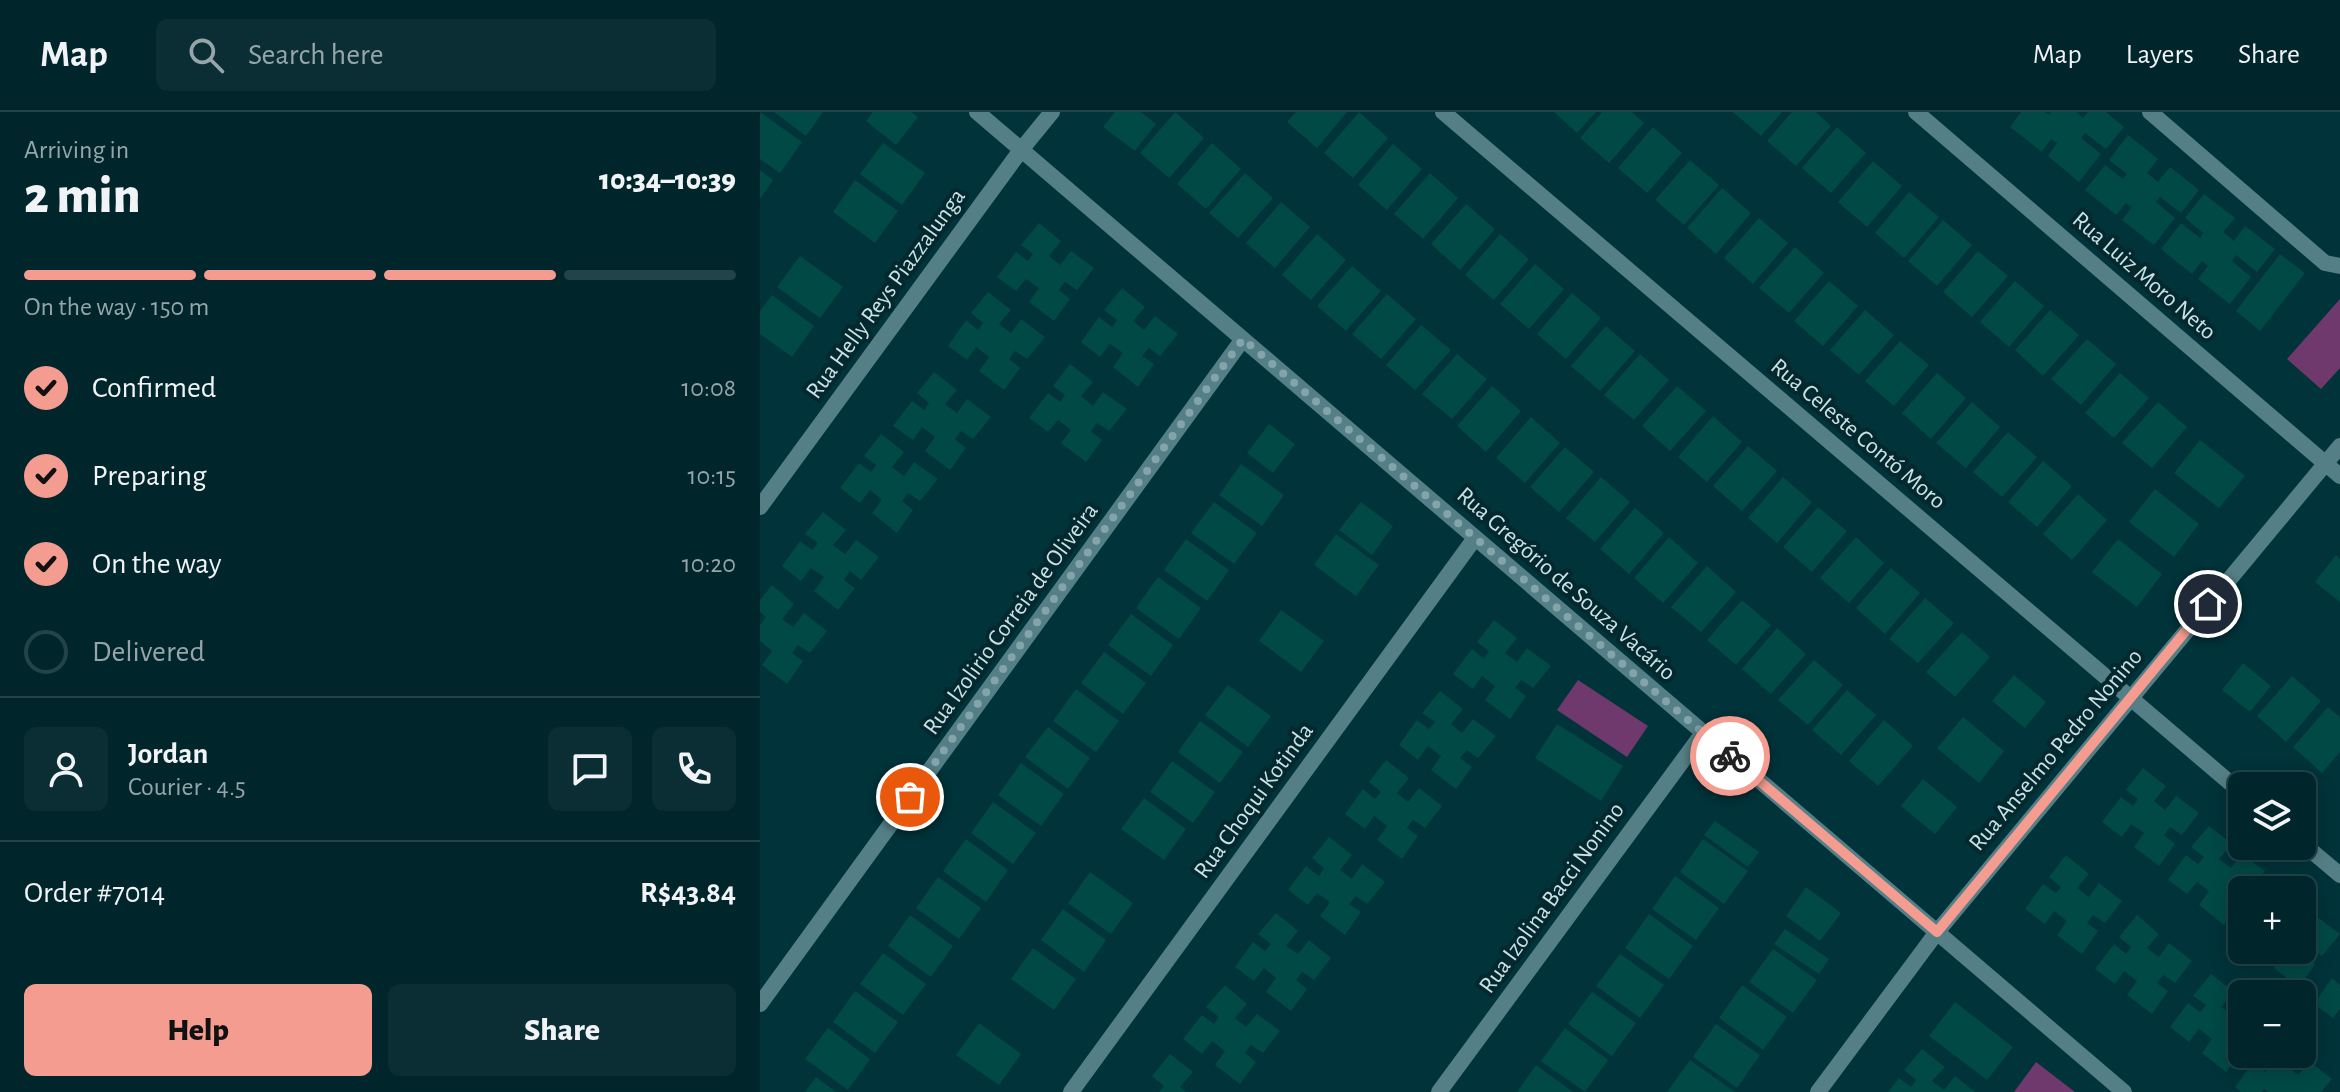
<!DOCTYPE html>
<meta charset="utf-8">
<style>
body{margin:0;font-family:"Alegreya Sans",sans-serif;background:#0a2e34;color:#f1f3f6;height:100vh;display:flex;flex-direction:column;font-size:30px;white-space:nowrap}
*{box-sizing:border-box;margin:0}
p{font-size:26px;color:#95a5a9}
.icon{flex:none;width:44px;height:44px;fill:none;stroke:currentColor;stroke-width:2;stroke-linecap:round;stroke-linejoin:round}
.map{position:relative;flex:1;overflow:hidden}
.side{display:flex;flex-direction:column;background:#00262c;width:760px}
.side>*{flex:none}
.fabs{position:absolute;left:1468px;top:660px;display:grid;gap:16px}
.fabs a{display:grid;place-items:center;width:88px;height:88px;border-radius:12px;background:#00262c;box-shadow:0 4px 20px #0003,0 0 0 2px #224348;font-size:40px}
.pin{position:absolute;display:grid;place-items:center;width:68px;height:68px;color:#fff;margin:-34px;border:4px solid #fff;border-radius:50%;box-shadow:0 2px 8px #0007}
.courier{position:absolute;display:grid;place-items:center;width:80px;height:80px;margin:-40px;border:6px solid #f59c90;border-radius:50%;background:#fff;color:#222;box-shadow:0 2px 10px #0007}
.headline em{font-style:normal;font-weight:800}
.headline div{display:flex;flex-direction:column-reverse}
.headline{display:flex;align-items:center;justify-content:space-between;height:136px;padding:0 24px}
h1{font-size:52px;font-weight:800;line-height:60px}
.bar{display:grid;grid-template-columns:repeat(4,1fr);gap:12px 8px;align-content:center;height:96px;padding:0 24px}
.bar i{height:10px;border-radius:6px;background:#224348}
.bar .selected{background:#f59c90}
.bar p{grid-column:span 4}
.line{display:flex;align-items:center;gap:20px;padding:0 24px;border-top:2px solid #224348}
.line div{flex:1}
.round{display:grid;place-items:center;flex:none;width:84px;height:84px;border-radius:12px;background:#0a2e34}
ol{padding:0 24px;list-style:none}
li{display:flex;align-items:center;gap:24px;height:88px}
li p{margin-inline-start:auto}
li .icon{padding:8px;border-radius:50%;background:#f59c90;color:#111;stroke-width:4}
li:last-child{color:#95a5a9}
li i{width:44px;height:44px;border:4px solid #224348;border-radius:50%}
.primary-button{display:flex;gap:16px;margin-top:auto;padding:16px 24px}
.primary-button a{flex:1;height:92px;border-radius:12px;background:#f59c90;color:#111;font-size:32px;font-weight:800;line-height:92px;text-align:center}
.primary-button a+a{background:#0a2e34;color:#f1f3f6}
header{display:flex;align-items:center;gap:48px;box-sizing:border-box;height:112px;padding:0 40px;background:#00262c;border-bottom:2px solid #224348}
header strong{font-size:38px}
nav{display:flex;gap:44px;margin-inline-start:auto;font-size:28px}
.search{width:560px;height:72px;background:#0a2e34;display:flex;align-items:center;gap:20px;box-sizing:border-box;padding:0 28px;border-radius:12px;color:#95a5a9;font-size:30px}
main{display:flex;flex:1;min-height:0}
.map>svg:first-child{display:block}
</style>
<header>
<strong>Map</strong>
<div class="search"><svg class="icon" aria-label="search" viewBox="0 0 24 24"><circle cx="10" cy="10" r="6"/><path d="M15 15l6 6"/></svg>Search here</div>
<nav><a>Map</a><a>Layers</a><a>Share</a></nav>
</header>
<main>
<section class="side">
<div class="headline"><div><h1>2 min</h1><p>Arriving in</p></div><em>10:34–10:39</em></div>
<div class="bar"><i class="selected"></i><i class="selected"></i><i class="selected"></i><i></i><p>On the way · 150 m</p></div>
<ol>
<li><svg class="icon" aria-label="check" viewBox="0 0 24 24"><path d="M5 12l5 5 9-10"/></svg>Confirmed<p>10:08</p></li>
<li><svg class="icon" aria-label="check" viewBox="0 0 24 24"><path d="M5 12l5 5 9-10"/></svg>Preparing<p>10:15</p></li>
<li><svg class="icon" aria-label="check" viewBox="0 0 24 24"><path d="M5 12l5 5 9-10"/></svg>On the way<p>10:20</p></li>
<li><i></i>Delivered</li>
</ol>
<div class="line" style="height:144px"><a class="round"><svg class="icon" aria-label="person" viewBox="0 0 24 24"><circle cx="12" cy="8" r="4"/><path d="M4 21q1-7 8-7t8 7"/></svg></a><div><b>Jordan</b><p>Courier · 4.5</p></div><a class="round"><svg class="icon" aria-label="chat" viewBox="0 0 24 24"><path d="M4 5h16v11H9l-5 4z"/></svg></a><a class="round"><svg class="icon" aria-label="phone" viewBox="0 0 24 24"><path d="M5 4h4l2 5-3 2q2 4 5 5l2-3 5 2v4C11 20 4 13 5 4z"/></svg></a></div>
<div class="line" style="height:104px"><div>Order #7014</div><b>R$43.84</b></div>
<div class="primary-button"><a>Help</a><a>Share</a></div>
</section>
<div class="map">
<svg width="1580" height="980" viewBox="0 0 1580 980">
<rect width="100%" height="100%" fill="#00333a"/>
<!-- green -->
<path fill="#6f396d" d="M1580 187V256L1561 277 1527 247Z
M818 568 888 614 867 645 797 598Z
M1276 950 1315 980H1254Z"/>
<!-- building -->
<path fill="#004945" d="M0 0 42 30 20 61 0 47Z
M14 0H63L46 24Z
M113 0H151L158 5 136 33 106 9Z
M355 0H381L396 12 375 39 343 15Z
M415 0 444 26 409 66 380 41Z
M536 0H587L557 36 527 10Z
M599 0 628 26 593 66 564 41Z
M794 0H836L817 21Z
M842 0H872L884 11 849 51 820 26Z
M973 0H1022L1001 24Z
M1032 0H1056L1071 14 1036 54 1007 29Z
M1261 0H1285L1289 3 1291 0H1316L1323 6 1328 0H1346L1364 15 1346 37 1325 21 1321 26 1341 42 1319 70 1288 44 1297 31 1291 27 1282 40 1250 15Z
M893 15 922 41 887 81 858 56Z
M1077 15 1106 41 1071 81 1042 56Z
M1368 23 1398 47 1387 61 1398 70 1410 55 1439 78 1421 101 1400 85 1396 90 1415 106 1394 133 1362 108 1372 95 1366 91 1356 103 1325 78 1345 53 1363 67 1367 62 1349 48Z
M123 31 165 61 142 93 100 62Z
M452 31 481 57 446 97 417 72Z
M633 32 662 57 627 98 598 73Z
M930 48 959 73 924 113 895 88Z
M1113 49 1142 74 1107 115 1078 90Z
M0 58 13 68 0 87Z
M485 61 513 86 478 126 449 101Z
M670 61 698 86 663 127 634 102Z
M95 68 138 99 115 131 73 100Z
M962 76 991 101 956 142 927 116Z
M1149 80 1179 105 1144 146 1115 121Z
M1444 82 1475 106 1463 120 1474 129 1485 114 1515 137 1497 160 1476 143 1472 149 1491 165 1470 192 1438 167 1448 154 1442 149 1432 162 1401 137 1421 111 1440 126 1443 121 1425 106Z
M521 90 550 115 515 156 486 131Z
M706 92 735 117 700 158 671 132Z
M999 106 1028 131 993 172 964 146Z
M1183 108 1212 133 1177 174 1148 149Z
M279 111 301 129 289 144 300 153 311 139 334 156 317 178 305 170 299 178 310 187 294 209 269 190 279 176 266 167 256 179 237 165 256 140 268 149 273 142 261 133Z
M557 122 586 148 551 188 522 163Z
M740 122 769 147 734 188 705 163Z
M1035 135 1064 161 1029 201 999 176Z
M1218 139 1248 164 1212 205 1183 180Z
M1520 142 1545 161 1500 219 1476 199Z
M40 144 83 175 60 206 17 175Z
M775 152 804 177 769 217 740 192Z
M592 154 621 179 586 219 557 194Z
M1069 169 1098 194 1063 234 1034 209Z
M1255 169 1284 194 1249 235 1220 210Z
M362 176 385 195 373 209 384 218 395 204 418 222 400 244 389 236 382 244 394 252 378 275 353 255 363 241 350 232 340 245 321 230 339 205 352 215 357 208 344 198Z
M228 180 251 198 239 212 251 221 261 207 285 225 267 247 255 239 249 247 260 256 244 278 219 259 229 245 216 235 207 248 188 234 206 208 218 218 223 211 211 201Z
M812 181 841 206 806 247 777 222Z
M627 182 656 207 621 247 592 222Z
M12 183 54 214 32 245 0 222V199Z
M1105 198 1134 223 1099 263 1070 238Z
M1290 198 1319 223 1283 264 1255 238Z
M661 213 691 238 655 278 626 253Z
M846 214 875 239 840 279 811 254Z
M1327 227 1356 252 1321 293 1291 267Z
M1140 229 1169 253 1134 294 1105 269Z
M697 242 727 267 692 307 662 282Z
M880 242 909 268 874 308 844 283Z
M310 252 333 270 321 284 333 294 343 280 367 297 349 319 337 311 331 319 342 328 326 350 301 331 311 318 298 308 288 320 269 306 288 281 300 290 305 283 293 274Z
M174 260 197 278 185 292 197 301 207 287 231 305 213 327 201 319 195 327 206 336 190 358 165 339 175 325 162 315 153 328 133 314 152 289 164 298 169 291 157 281Z
M1177 261 1206 286 1171 327 1142 301Z
M1360 261 1389 286 1354 326 1325 301Z
M732 274 761 299 726 340 697 314Z
M917 274 946 299 910 339 882 314Z
M1212 290 1240 315 1206 356 1176 331Z
M1398 290 1427 315 1392 356 1362 331Z
M953 304 982 330 947 370 918 345Z
M771 305 800 331 765 371 736 346Z
M509 312 535 332 513 361 487 341Z
M1248 320 1277 345 1242 385 1213 360Z
M121 322 144 340 132 355 144 364 154 350 178 367 160 389 148 381 142 389 153 398 137 421 112 401 122 388 110 378 100 391 80 376 99 351 111 360 116 353 104 344Z
M1440 328 1485 364 1459 396 1414 361Z
M988 334 1017 359 982 399 953 374Z
M805 335 834 360 799 400 770 375Z
M1283 349 1312 374 1277 415 1248 390Z
M481 352 524 383 502 414 459 383Z
M841 365 870 390 835 430 806 406Z
M1023 365 1052 390 1017 431 988 406Z
M1395 377 1439 412 1414 445 1369 410Z
M1318 382 1347 408 1312 448 1283 422Z
M454 390 497 421 474 452 431 421Z
M601 390 633 414 612 443 579 418Z
M1058 395 1087 419 1052 460 1023 435Z
M875 396 904 421 869 462 840 437Z
M63 400 86 418 73 433 85 442 96 428 119 445 101 468 90 459 84 468 95 476 78 498 54 479 64 465 51 456 41 469 22 454 40 429 52 438 58 431 45 422Z
M576 422 619 453 596 484 554 453Z
M909 425 938 451 903 491 874 466Z
M1096 425 1124 451 1089 491 1060 466Z
M426 427 469 458 447 489 404 458Z
M1358 427 1402 462 1377 495 1332 460Z
M1576 443 1580 447V490L1555 470Z
M947 454 976 480 941 520 911 495Z
M1131 456 1160 481 1125 522 1096 496Z
M398 465 441 496 419 527 376 496Z
M12 473 34 492 22 507 33 515 44 501 67 519 50 541 38 533 32 541 43 549 27 572 2 553 12 539 0 529V513L6 505 0 500V488Z
M1165 486 1194 511 1158 551 1129 527Z
M982 488 1011 513 976 553 947 528Z
M521 498 564 529 541 560 499 529Z
M371 502 413 533 391 564 348 533Z
M734 508 757 526 745 541 757 550 767 536 791 554 773 576 761 568 755 576 766 584 750 607 725 588 735 574 722 564 713 577 693 562 712 537 724 547 729 539 717 530Z
M1017 516 1046 542 1011 582 982 557Z
M1202 520 1230 545 1195 585 1166 560Z
M344 540 386 571 363 602 321 571Z
M1054 548 1083 573 1048 613 1018 588Z
M1483 551 1511 574 1490 600 1462 578Z
M1254 563 1286 590 1265 616 1232 589Z
M1532 564 1561 589 1526 630 1497 604Z
M468 573 511 604 488 635 445 603Z
M316 577 359 609 336 640 293 609Z
M1087 578 1116 603 1081 643 1052 618Z
M680 579 703 597 691 612 702 621 713 607 736 624 718 646 707 638 700 646 712 655 696 677 671 658 681 644 668 634 658 648 639 633 657 608 669 617 675 610 662 601Z
M1568 595 1580 605V640L1562 661 1533 635Z
M1203 605 1244 639 1219 671 1177 636Z
M1124 608 1153 634 1118 674 1089 649Z
M440 609 483 640 460 671 418 640Z
M797 612 863 654 841 689 775 646Z
M288 615 330 646 308 677 265 645Z
M626 648 649 666 637 681 648 690 659 676 682 694 665 716 653 708 647 716 658 724 642 747 617 728 627 714 614 704 605 717 585 702 603 677 615 687 621 680 609 670Z
M412 649 455 680 433 711 390 680Z
M261 651 304 682 281 714 238 683Z
M1383 656 1406 674 1394 689 1405 698 1416 684 1439 701 1422 723 1410 715 1404 723 1415 732 1399 754 1374 735 1384 721 1371 712 1362 725 1342 710 1361 685 1373 694 1378 687 1366 678Z
M1163 667 1197 695 1175 722 1141 694Z
M384 686 426 717 404 748 361 717Z
M233 690 276 721 253 752 211 721Z
M955 709 999 740 988 755 944 723Z
M1449 714 1472 732 1459 747 1471 756 1482 742 1505 759 1490 778H1482L1475 773 1469 781 1480 790 1464 813 1439 793 1449 779 1437 770 1427 782 1408 768 1426 743 1438 752 1444 745 1431 735Z
M569 725 592 743 580 758 592 767 602 752 625 770 607 792 596 784 589 792 601 800 585 823 560 804 570 790 557 781 548 793 528 778 546 754 559 764 564 756 552 746Z
M206 727 248 758 226 790 183 759Z
M943 727 988 759 964 792 920 760Z
M1306 743 1329 762 1317 776 1329 785 1339 771 1362 789 1345 811 1333 803 1327 811 1338 819 1322 842 1297 823 1307 809 1294 799 1285 812 1265 797 1283 772 1296 781 1301 775 1289 765Z
M330 760 373 791 351 822 308 791Z
M915 764 959 796 936 828 892 797Z
M178 765 221 796 199 827 156 796Z
M1046 775 1081 801 1060 829 1026 804Z
M303 797 346 828 324 860 281 828Z
M516 801 538 819 526 834 538 842 549 828 571 846 554 868 542 860 536 868 547 877 531 899 506 880 516 866 504 856 494 869 475 855 493 830 505 839 511 832 498 822Z
M889 802 933 834 909 867 865 836Z
M150 803 193 834 171 865 128 834Z
M1377 803 1399 822 1387 836 1399 845 1409 831 1432 849 1415 871 1403 863 1397 871 1408 879 1392 902 1367 883 1377 869 1364 859 1355 872 1335 857 1354 832 1366 842 1371 835 1359 825Z
M1556 804 1580 822 1562 844 1550 836 1544 844 1555 852 1539 875 1514 856 1524 842 1519 838H1542V815L1546 818Z
M1025 817 1069 847 1059 862 1014 832Z
M273 836 316 867 294 898 251 867Z
M1013 837 1057 868 1033 901 989 870Z
M123 841 166 872 143 903 100 872Z
M860 842 904 873 880 906 836 874Z
M1451 862 1474 880 1461 895 1473 903 1482 892V924L1477 921 1471 929 1482 938 1466 960 1442 941 1452 927 1439 917 1429 930 1410 915 1428 891 1440 900 1446 893 1433 884Z
M1572 866 1580 873V897L1573 906 1554 892Z
M465 873 487 892 475 906 486 915 497 902 520 919 503 941 491 933 485 941 496 950 480 972 455 953 465 939 452 929 442 942 423 927 442 903 454 912 459 905 446 895Z
M982 873 1027 905 1003 938 959 906Z
M95 879 138 910 115 941 73 910Z
M832 880 876 911 852 944 808 912Z
M1195 890 1253 935 1227 968 1169 924Z
M219 911 261 942 239 973 196 943Z
M956 912 1000 943 977 976 933 945Z
M68 916 110 947 88 978 45 947Z
M805 916 848 948 825 980 781 949Z
M1162 937 1185 955 1172 969 1184 978 1195 964 1215 980H1128L1139 966 1151 975 1156 968 1144 958Z
M410 942 433 960 420 975 426 980H399L404 974 392 964Z
M1497 942H1537L1527 954 1538 963 1549 949 1572 967 1561 980H1508L1504 977 1502 980H1481L1475 975 1493 950 1505 960 1511 953Z
M930 948 975 980H907Z
M776 953 813 980H757Z
M56 965 76 980H45Z"/>
<g fill="none" stroke-linecap="round" stroke-linejoin="round">
<!-- service -->
<path stroke="#557f86" stroke-width="16" d="M1390 0 1565 151 1580 154"/>
<!-- minor -->
<path stroke="#557f86" stroke-width="16" d="M217 0 1364 980
M683 0 1482 681
M1156 0 1580 364
M0 395 261 38 292 0
M1542 731 1580 763
M0 892 483 227
M311 980 715 426
M679 980 943 621
M1058 980 1177 820 1580 334"/>
</g>
<g fill="none" stroke-linecap="round" stroke-linejoin="round">
<!-- done -->
<path stroke="#83a5aa" stroke-width="8" stroke-dasharray="0 14.4" d="M150 685 483 227 970 644"/>
<!-- route -->
<path stroke="#f59c90" stroke-width="10" d="M970 644 1177 820 1448 492"/>
</g>
<g text-anchor="middle" dominant-baseline="central" stroke-width="8" stroke-linejoin="round" paint-order="stroke">
<!-- street labels -->
<g font-size="24" fill="#cae2e6" stroke="#03282d">
<text transform="translate(1384 164) rotate(41)">Rua Luiz Moro Neto</text>
<text transform="translate(126 182) rotate(-54)">Rua Helly Reys Piazzalunga</text>
<text transform="translate(1098 322) rotate(40)">Rua Celeste Contó Moro</text>
<text transform="translate(806 472) rotate(41)">Rua Gregório de Souza Vacário</text>
<text transform="translate(251 507) rotate(-54)">Rua Izolirio Correia de Oliveira</text>
<text transform="translate(1296 638) rotate(-50)">Rua Anselmo Pedro Nonino</text>
<text transform="translate(494 689) rotate(-54)">Rua Choqui Kotinda</text>
<text transform="translate(792 786) rotate(-54)">Rua Izolina Bacci Nonino</text>
</g>
</g>
</svg>
<div class="fabs">
<a><svg class="icon" aria-label="layers" viewBox="0 0 24 24"><path d="M12 4l9 5-9 5-9-5zM3 14l9 5 9-5"/></svg></a>
<a>+</a>
<a>−</a>
</div>
<div class="pin" style="left:150px;top:685px;background:#ea580c"><svg class="icon" aria-label="bag" viewBox="0 0 24 24"><path d="M5 8h14l-1 12H6zM9 8a3 3 0 0 1 6 0"/></svg></div>
<div class="pin" style="left:1448px;top:492px;background:#1f2937"><svg class="icon" aria-label="home" viewBox="0 0 24 24"><path d="M3 11l9-7 9 7M6 9v11h12V9"/></svg></div>
<div class="courier" style="left:970px;top:644px"><svg class="icon" aria-label="bike" viewBox="0 0 24 24"><circle cx="6" cy="16" r="4"/><circle cx="18" cy="16" r="4"/><path d="M6 16l4-8h5l3 8M10 8l3 8H6M13 5h3"/></svg></div>
</div>
</main>
